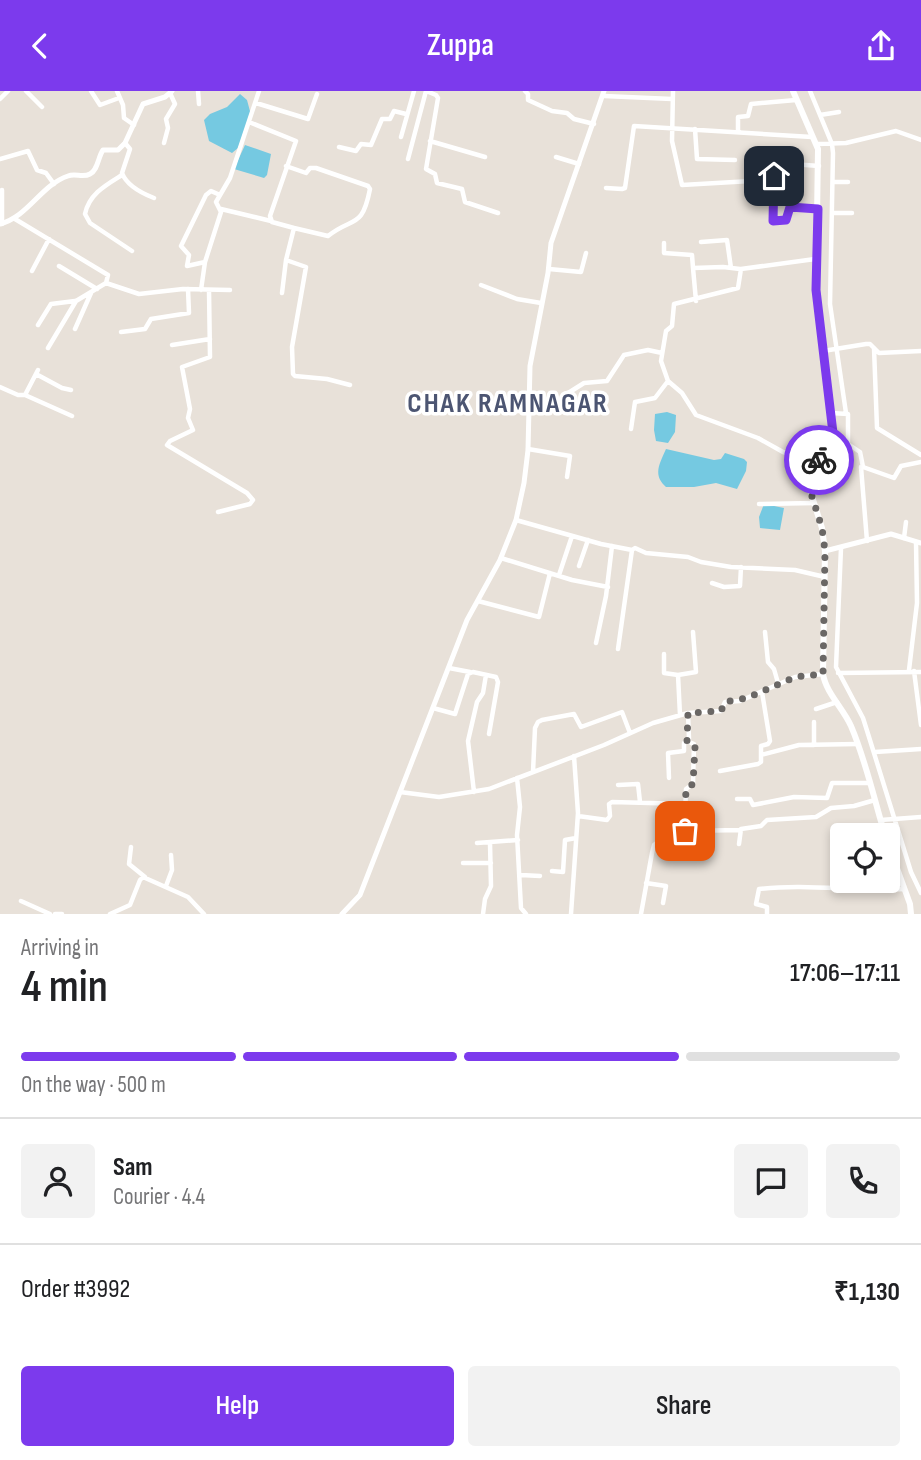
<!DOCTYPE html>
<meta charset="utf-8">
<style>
body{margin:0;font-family:"Sofia Sans Condensed",sans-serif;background:#f2f2f2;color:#202124;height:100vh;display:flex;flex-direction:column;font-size:26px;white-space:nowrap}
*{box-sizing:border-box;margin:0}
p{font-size:23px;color:#757577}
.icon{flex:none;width:38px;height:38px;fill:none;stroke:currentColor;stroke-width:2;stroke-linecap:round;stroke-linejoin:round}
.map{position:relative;height:823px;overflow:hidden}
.panel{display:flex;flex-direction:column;background:#fff;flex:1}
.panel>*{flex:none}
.tools{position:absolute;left:830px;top:732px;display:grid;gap:14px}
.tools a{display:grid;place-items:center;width:70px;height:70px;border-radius:7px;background:#fff;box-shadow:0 4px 10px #0003;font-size:35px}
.pin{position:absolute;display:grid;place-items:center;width:60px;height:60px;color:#fff;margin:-30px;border-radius:14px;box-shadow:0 4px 10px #0006}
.courier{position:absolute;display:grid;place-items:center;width:70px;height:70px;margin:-35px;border:5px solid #7c3aed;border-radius:50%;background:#fff;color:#222;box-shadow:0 2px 9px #0007}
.overview em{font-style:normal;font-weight:600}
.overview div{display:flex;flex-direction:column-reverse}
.overview{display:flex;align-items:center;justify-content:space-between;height:119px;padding:0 21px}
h1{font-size:46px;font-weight:600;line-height:52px}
.bar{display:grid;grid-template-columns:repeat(4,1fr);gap:10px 7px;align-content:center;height:84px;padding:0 21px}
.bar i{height:9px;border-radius:5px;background:#e0e0e0}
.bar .current{background:#7c3aed}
.bar p{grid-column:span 4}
.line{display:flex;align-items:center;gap:18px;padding:0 21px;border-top:2px solid #e0e0e0}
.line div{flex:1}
.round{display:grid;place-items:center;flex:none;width:74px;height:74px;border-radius:7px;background:#f2f2f2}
.action{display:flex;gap:14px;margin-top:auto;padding:14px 21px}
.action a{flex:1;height:80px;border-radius:7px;background:#7c3aed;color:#fff;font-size:28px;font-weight:600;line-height:80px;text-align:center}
.action a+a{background:#f2f2f2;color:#202124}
header{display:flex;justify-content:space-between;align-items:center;height:91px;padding:0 21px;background:#7c3aed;color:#fff;font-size:32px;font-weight:600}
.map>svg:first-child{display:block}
</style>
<header><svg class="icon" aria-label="back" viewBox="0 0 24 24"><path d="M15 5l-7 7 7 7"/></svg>Zuppa<svg class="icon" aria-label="share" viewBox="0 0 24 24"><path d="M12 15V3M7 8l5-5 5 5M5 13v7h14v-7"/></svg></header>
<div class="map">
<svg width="921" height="823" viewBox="0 0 921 823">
<rect width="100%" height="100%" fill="#e8e1d9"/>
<!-- water -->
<path fill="#75c9e1" d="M240 3 247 9 251 24 238 57 232 62 209 50 204 29 210 23 227 16Z
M245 54 271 63 267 84 264 87 234 78Z
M667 321 676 324 675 341 668 352 656 350 654 339 655 323Z
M666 358 714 369 721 368 725 362 744 368 747 371 746 380 737 398 716 392 694 396H666C652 384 660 372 666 358Z
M764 413 784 417 780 439 760 437 759 426Z"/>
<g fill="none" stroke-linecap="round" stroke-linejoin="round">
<!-- minor -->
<path stroke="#fff" stroke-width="4.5" d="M26 0 42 16
M91 0 100 14 119 7
M117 0 123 14 124 27 134 34
M198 0 199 13
M426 0 436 4 438 7 426 78 435 83 437 92 462 98 465 111 498 122
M525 0 528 3V9L552 20 567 22 574 28 594 33
M673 0 672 50 682 94 769 89 773 88 774 77 779 72 819 75
M810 0 832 53 833 62 830 213 846 322
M604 5 672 8
M0 8 8 0
M256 12 308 28 317 3
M820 24 839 21
M249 31 296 50 270 125 272 131 294 137 286 169 306 176 292 256 293 283 295 285 327 288 350 294
M695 38 697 68 735 69
M738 40V26L748 25 751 13 796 9
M401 46 414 0
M430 50 485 66
M125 52 130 58 122 82C127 95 141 102 154 107
M164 52 168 37 166 28 175 13 170 2
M817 53 846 52 896 40 921 49
M339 56 356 60 361 53 371 54 382 28H390L394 20 406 23
M556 66 579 73
M0 68 28 60 37 79 46 82 54 93
M408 68 426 0
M286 75 306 82 310 77H316L368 95 370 98C362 139 353 125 328 145L294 137
M122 84C106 94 89 103 85 123L90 132 132 160
M773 88V130L786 129 790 116 818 118
M833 91H848
M606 97 622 98 625 97 634 35 812 46
M2 99V133
M221 118 271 130
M832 122H852
M15 128 108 184 106 192 76 210 48 257
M701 151 727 149 731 177
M664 152V162L692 164 693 177 723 176 740 178
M815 168 741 178 738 197 674 213 672 235 666 240 661 270 668 290 682 302 696 324 758 347 783 361 818 370
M205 171 187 175 189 164 181 155 206 104 211 100 220 104
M59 175 97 198
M693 177 696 210
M549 178 581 181 586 162
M32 180 49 148
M106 192 139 203 183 198 230 199
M481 194 517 208 541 212
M201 199 205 171 221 121 216 111 230 87 259 0
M209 199 210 266 182 276 190 318 188 327 193 339 170 350 167 354 247 402 253 409 250 413 218 421
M282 202 286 169
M38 234 51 213 75 210
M75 238 91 202
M121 241 145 238 151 228 189 222 188 198
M172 254 210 248
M874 257 877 337 921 364
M823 260 866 253H870L879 262 921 260
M36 283 62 297 71 299
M0 296 18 304H25L38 279
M25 304 72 325
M529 311 556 319 565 304 584 292 607 290 624 264 648 259 662 262
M831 322 848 323V353L860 361 863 376 894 387 901 375 921 371
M631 338 635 311 655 307 668 290
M528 358 570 365 567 386
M861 376 867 450
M759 413 814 412
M516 429 601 453 632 459 618 558
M904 447 906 431
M841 457 836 576 863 627 869 646 911 781 921 802
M632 459 635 457 646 462 688 466 701 471 731 476 795 479 825 486
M501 467 572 489 608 496
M579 475 588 449
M559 484 572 445
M712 492 724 496 740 495 741 476
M478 510 539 526 550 482
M765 541 768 571 774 578 778 592
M596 552 606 505 612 455
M664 563V582L678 584
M449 577 470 581
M909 579 917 512 916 451
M914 580 921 634
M838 582 921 581
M433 617 455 623 468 583 473 581 496 586 498 591 489 643
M816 618 837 611
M680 624 678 584 696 581 693 541
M814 631V654
M875 661 921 658
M761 664V655L768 653 770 650 762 601
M720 680 758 673 761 671V664L799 654 858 653
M533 681 535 637 538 631 542 629 574 623 581 636 622 621 630 642
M517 687 520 716 517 744 521 817 526 823
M669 687 668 662 684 660V652L689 648 688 622
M618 694 638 693 640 711
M400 701 439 706 489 698 604 654 653 632 688 622 721 620 725 611 740 610 795 586 823 583
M474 701 468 650 477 611 483 602 486 584
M737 708H750L753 714 794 706 827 707 832 692H870
M578 725 607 729 610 725 609 713 612 711 686 713
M881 729 921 726
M682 735 685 740 740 739
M477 752 518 749
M739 753 741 738 761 735 767 729 816 726 831 717 854 715 875 709
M131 756 129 773 145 786
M463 772H491
M552 780 563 781 565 749 576 747
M521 784 540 785
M646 792 666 795 663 812
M166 795 172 779 171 764
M21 810 50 823
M55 823H62
M110 823 130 814 140 789 143 786 188 806 204 823
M483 823 485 808 491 795 490 752
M571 823 578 722 574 665
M641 823 652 762 654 754 659 750 660 734 682 735 685 723 686 698 693 693 694 653 687 650
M767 823V816L756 813 759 798C808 792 855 801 904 798"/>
<!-- tertiary -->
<path stroke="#fff" stroke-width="5" d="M0 133C28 126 41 94 68 85 75 82 83 87 90 83 98 79 98 66 103 59H118L125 52 143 13 165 6 172 0
M825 460 891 443 921 452
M342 823 360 804 467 529 500 469 516 429 524 392 528 359 530 275 548 182 551 152 604 0"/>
<!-- secondary -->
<path stroke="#fff" stroke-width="6" d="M793 0 818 58 816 199 833 342 830 353 811 383 809 396 822 437 825 460 823 583C826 602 843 617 851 635 866 670 874 708 885 744
M887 750 910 813 911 823"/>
</g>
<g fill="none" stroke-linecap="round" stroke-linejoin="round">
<!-- done -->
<path stroke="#6a6765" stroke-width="7" stroke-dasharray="0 12.6" d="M685 740 682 735 685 723 686 698 693 693 695 656 694 652 687 650 688 622 721 620 725 611 747 607 795 586 823 583 825 460 822 437 809 396 811 383 819 369"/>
<!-- route -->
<path stroke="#7c3aed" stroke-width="9" d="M774 85 773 130 786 129 790 116 818 118 816 199 833 342 830 354 819 369"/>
</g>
<g text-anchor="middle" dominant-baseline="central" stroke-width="7" stroke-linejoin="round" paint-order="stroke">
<!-- district labels -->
<g font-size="28" font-weight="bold" letter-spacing="2" fill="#4c5572" stroke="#fff">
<text x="508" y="312">CHAK RAMNAGAR</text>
</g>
</g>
</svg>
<div class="tools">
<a><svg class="icon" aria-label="locate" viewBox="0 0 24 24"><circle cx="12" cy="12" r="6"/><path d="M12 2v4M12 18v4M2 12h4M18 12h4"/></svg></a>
</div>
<div class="pin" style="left:685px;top:740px;background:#ea580c"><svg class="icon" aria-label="bag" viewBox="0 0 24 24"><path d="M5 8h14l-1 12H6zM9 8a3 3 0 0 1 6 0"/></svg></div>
<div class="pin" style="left:774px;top:85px;background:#1f2937"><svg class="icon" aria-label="home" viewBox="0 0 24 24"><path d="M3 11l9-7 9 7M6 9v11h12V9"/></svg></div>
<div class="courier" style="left:819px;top:369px"><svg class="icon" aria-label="bike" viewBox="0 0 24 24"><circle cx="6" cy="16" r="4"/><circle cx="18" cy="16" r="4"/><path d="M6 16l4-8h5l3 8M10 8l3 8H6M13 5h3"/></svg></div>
</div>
<section class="panel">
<div class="overview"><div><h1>4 min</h1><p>Arriving in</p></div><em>17:06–17:11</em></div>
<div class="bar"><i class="current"></i><i class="current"></i><i class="current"></i><i></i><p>On the way · 500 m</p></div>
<div class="line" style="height:126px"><a class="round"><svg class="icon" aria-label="person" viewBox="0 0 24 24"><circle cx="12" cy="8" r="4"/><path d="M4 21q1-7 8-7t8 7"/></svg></a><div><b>Sam</b><p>Courier · 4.4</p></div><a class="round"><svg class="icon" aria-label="chat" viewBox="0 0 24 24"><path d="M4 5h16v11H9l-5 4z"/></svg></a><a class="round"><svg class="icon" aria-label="phone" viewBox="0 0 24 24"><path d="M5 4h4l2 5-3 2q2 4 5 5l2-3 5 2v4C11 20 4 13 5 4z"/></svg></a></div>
<div class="line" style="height:91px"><div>Order #3992</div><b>₹1,130</b></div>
<div class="action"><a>Help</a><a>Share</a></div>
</section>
